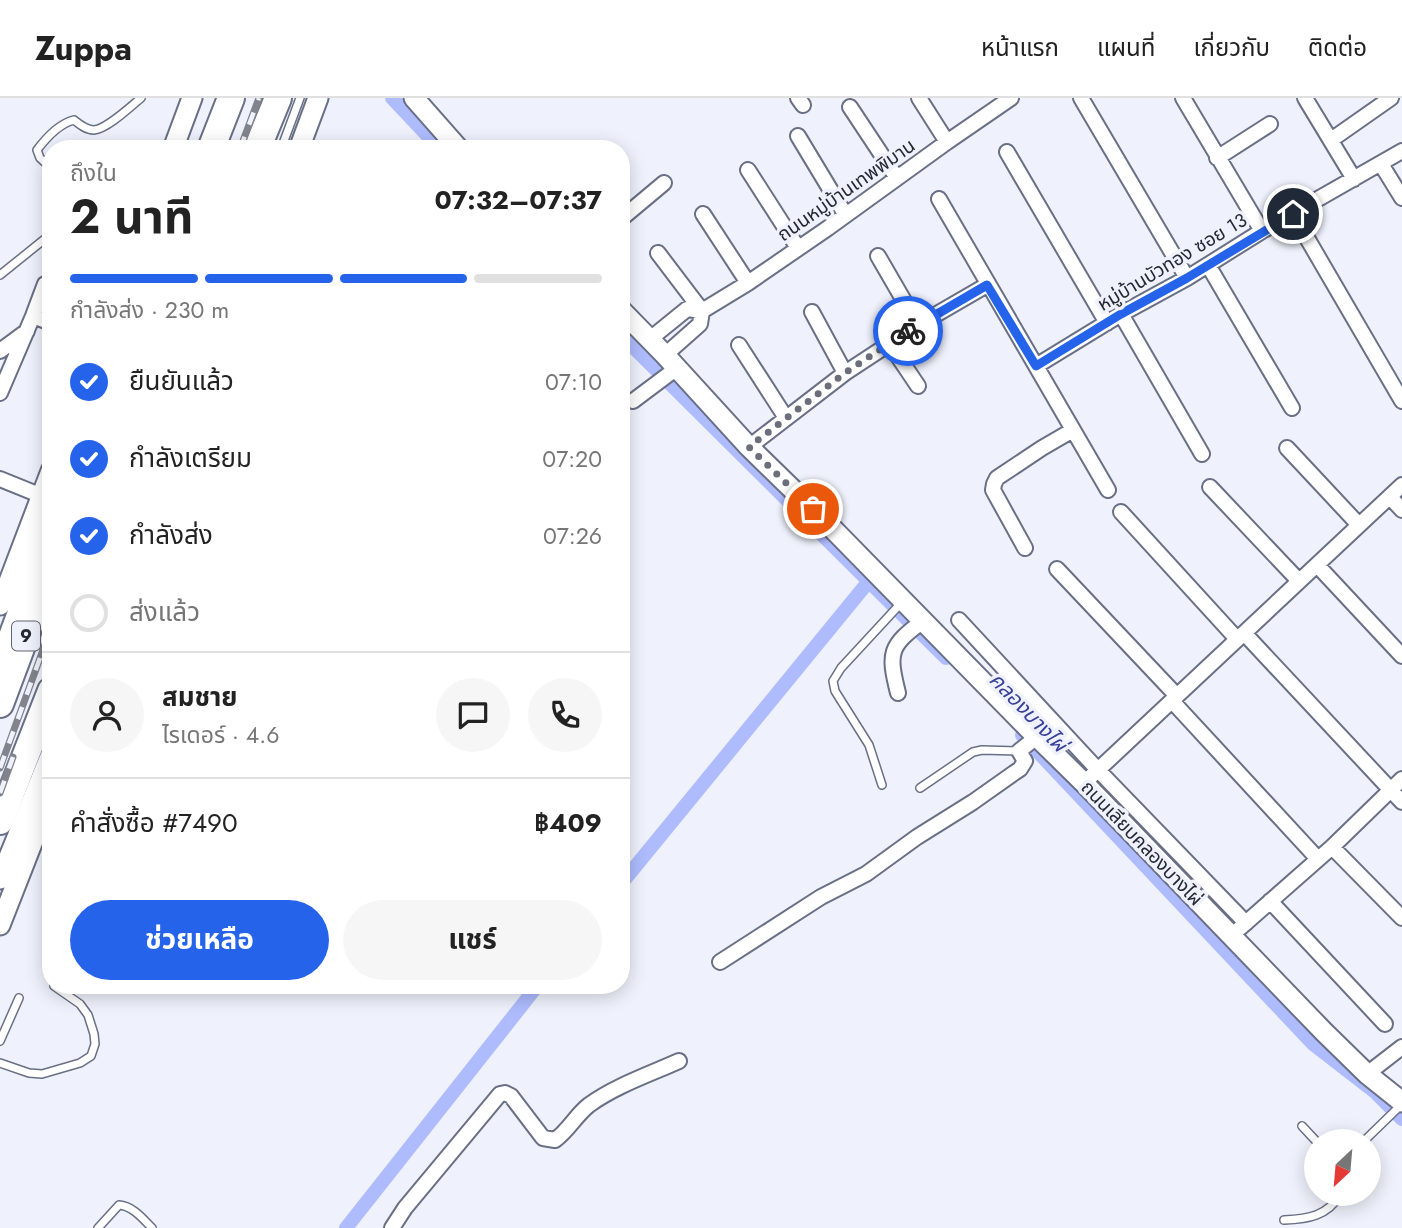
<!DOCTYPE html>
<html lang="th">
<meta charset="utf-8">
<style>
body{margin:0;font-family:Jost,"Noto Sans Thai",sans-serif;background:#f6f6f6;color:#222;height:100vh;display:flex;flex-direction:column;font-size:26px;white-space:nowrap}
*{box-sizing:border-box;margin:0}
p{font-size:23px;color:#767676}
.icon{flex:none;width:38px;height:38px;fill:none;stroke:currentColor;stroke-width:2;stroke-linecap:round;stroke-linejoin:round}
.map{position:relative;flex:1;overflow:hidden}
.side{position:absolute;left:42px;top:42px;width:588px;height:854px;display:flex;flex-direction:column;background:#fff;border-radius:28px;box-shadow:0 4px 18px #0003}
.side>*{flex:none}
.needle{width:46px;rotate:206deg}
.controls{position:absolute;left:1304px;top:1031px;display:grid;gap:14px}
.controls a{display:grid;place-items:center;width:77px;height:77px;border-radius:50%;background:#fff;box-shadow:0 4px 18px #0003;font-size:35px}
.pin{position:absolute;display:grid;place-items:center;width:60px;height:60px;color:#fff;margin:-30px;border:4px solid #fff;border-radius:50%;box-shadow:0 2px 7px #0007}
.courier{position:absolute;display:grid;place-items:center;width:70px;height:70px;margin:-35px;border:5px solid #2563eb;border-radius:50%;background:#fff;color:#222;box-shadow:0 2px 9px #0007}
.summary em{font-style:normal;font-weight:700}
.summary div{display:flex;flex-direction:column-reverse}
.summary{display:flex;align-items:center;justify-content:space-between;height:119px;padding:0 28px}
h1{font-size:46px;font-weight:700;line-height:52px}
.bar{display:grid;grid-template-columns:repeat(4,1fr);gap:10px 7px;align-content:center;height:84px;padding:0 28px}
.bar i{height:9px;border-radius:5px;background:#e0e0e0}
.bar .active{background:#2563eb}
.bar p{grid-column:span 4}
.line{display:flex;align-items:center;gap:18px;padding:0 28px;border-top:2px solid #e0e0e0}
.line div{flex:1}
.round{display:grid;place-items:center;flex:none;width:74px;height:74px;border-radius:37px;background:#f6f6f6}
ol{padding:0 28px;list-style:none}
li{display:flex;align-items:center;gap:21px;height:77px}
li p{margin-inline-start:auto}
li .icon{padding:7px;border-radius:50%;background:#2563eb;color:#fff;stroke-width:4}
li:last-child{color:#767676}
li i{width:38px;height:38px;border:4px solid #e0e0e0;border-radius:50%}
.cta{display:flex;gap:14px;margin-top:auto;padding:14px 28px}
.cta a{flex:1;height:80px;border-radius:42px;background:#2563eb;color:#fff;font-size:28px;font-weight:700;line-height:80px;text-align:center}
.cta a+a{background:#f6f6f6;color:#222}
header{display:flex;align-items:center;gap:42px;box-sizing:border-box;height:98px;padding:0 35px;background:#fff;border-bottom:2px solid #e0e0e0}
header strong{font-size:33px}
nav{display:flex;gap:38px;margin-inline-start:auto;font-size:24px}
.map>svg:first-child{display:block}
</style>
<header>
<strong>Zuppa</strong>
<nav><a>หน้าแรก</a><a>แผนที่</a><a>เกี่ยวกับ</a><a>ติดต่อ</a></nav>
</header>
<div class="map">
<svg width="1402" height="1130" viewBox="0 0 1402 1130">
<rect width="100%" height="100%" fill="#eff2fc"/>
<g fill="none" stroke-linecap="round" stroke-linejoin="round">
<!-- canal -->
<path stroke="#aebcfd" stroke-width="14" d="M392 0 440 51
M621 237 946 560
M1022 637 1313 946 1375 994 1402 1021
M621 786 869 483
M346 1130 538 887"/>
<defs>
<path id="lane" d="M281 51 300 0
M51 70 40 60 37 52C46 40 58 26 74 22 79 26 86 32 94 32 107 31 130 9 141 0
M0 177 51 136
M882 687 869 647 835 593 833 583 841 570 903 503
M920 690 973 654 982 652 1019 653
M0 943 19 900
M0 965 29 975 42 976 80 965 91 958 95 946 94 936 88 917 80 906 54 888
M1302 1028 1316 1043
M1364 1043 1402 1006
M1284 1122C1309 1121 1327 1118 1341 1096
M98 1130 119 1107C133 1108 143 1121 152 1130"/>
<path id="street" d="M798 0 803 7
M919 0 947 44
M1081 0 1187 180
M1183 0 1262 133
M1305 0 1354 81
M850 9 897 80
M798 38 845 116
M1331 42 1391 0
M1007 54 1107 225
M1217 60 1270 26
M1381 66 1402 100
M748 72 798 150
M939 101 1108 392
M703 116 748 185
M1293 116 1402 303
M621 121 664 85
M658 155 702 213
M878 158 918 227
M1208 167 1292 310
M812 214 845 275
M1121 216 1202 356
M33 218 51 225
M650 241 687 211 702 213 748 185 828 130 947 44 1011 0
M889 245 918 288
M739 247 786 320
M0 253 27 233
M665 257 700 226 702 213
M1036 268 1121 216 1187 180 1262 133 1402 53
M0 295 33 218 45 186
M633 303 677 270
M749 349 845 275 918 227 987 187
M1287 350 1359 427
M0 381 42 398
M1210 389 1299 483
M1390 399 1402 412
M1121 414 1237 541
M1025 450 993 392 994 386 997 380 1042 350 1073 332
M1317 467 1402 558
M1057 471 1177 598
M959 522 1098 672 1246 825
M1244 535 1402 704
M898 595C888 555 889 548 923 523
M1172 603 1318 761
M1084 685 1402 387
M1332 749 1402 820
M1270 803 1385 926
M1240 830 1332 749 1402 681
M720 864 821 799 866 776 917 739 973 704 1014 675 1020 671 1025 663 1019 653 1037 639
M1367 976 1402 949
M392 1130 405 1110 500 996 505 995 511 998 543 1040 555 1042C568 1033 576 1017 589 1007 615 988 650 976 679 963"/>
<path id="secondary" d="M414 0 459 51
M173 51 192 0
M299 51 318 0
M621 212 665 257 749 349 827 425 1027 629 1084 685 1324 934 1367 976 1402 1004
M0 507 51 373
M0 561 51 424
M0 781 51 656
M0 827 51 697"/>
<path id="highway" d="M211 51 231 0
M257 51 278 0
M0 606 51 470
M0 723 51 593"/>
</defs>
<!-- lane casing -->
<use href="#lane" stroke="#696f85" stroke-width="10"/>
<!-- street casing -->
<use href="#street" stroke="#696f85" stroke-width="18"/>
<!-- secondary casing -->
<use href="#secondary" stroke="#696f85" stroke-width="23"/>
<!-- highway casing -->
<use href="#highway" stroke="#696f85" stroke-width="30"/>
<!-- lane -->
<use href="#lane" stroke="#fff" stroke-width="7"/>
<!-- street -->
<use href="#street" stroke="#fff" stroke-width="14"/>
<!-- secondary -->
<use href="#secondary" stroke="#fff" stroke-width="19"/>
<!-- highway -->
<use href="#highway" stroke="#fff" stroke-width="26"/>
<defs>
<path id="rail" d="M240 51 259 0
M0 670 51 530
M0 695 13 659"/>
</defs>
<!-- rail casing -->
<use href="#rail" stroke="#81838d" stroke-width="7"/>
<!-- rail -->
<use href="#rail" stroke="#eff2fc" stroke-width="4.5" stroke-dasharray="13" stroke-linecap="butt"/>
</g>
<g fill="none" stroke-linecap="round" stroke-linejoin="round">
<!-- done -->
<path stroke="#6c6f79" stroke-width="7" stroke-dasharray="0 12.6" d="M813 411 749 349 845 275 908 233"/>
<!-- route -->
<path stroke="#2563eb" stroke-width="9" d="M908 233 987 187 1036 268 1121 216 1187 180 1293 116"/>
</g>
<g text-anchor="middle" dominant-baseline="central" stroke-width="7" stroke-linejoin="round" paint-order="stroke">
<!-- shield labels -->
<rect fill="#eff2fc" stroke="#62656f" stroke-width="2" x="12" y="523.5" width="28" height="29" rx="5"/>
<g font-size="18" font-weight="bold" fill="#262832">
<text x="26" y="538">9</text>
</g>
<!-- street labels -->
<g font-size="19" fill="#262832" stroke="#eff2fc">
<text transform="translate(846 92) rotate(-35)">ถนนหมู่บ้านเทพพิมาน</text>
<text transform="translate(1172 164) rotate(-31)">หมู่บ้านบัวทอง ซอย 13</text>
<text transform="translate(1142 745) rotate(46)">ถนนเลียบคลองบางไผ่</text>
</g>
<!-- water labels -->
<g font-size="21" font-style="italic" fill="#38409a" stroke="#eff2fc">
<text transform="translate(1028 614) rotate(46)">คลองบางไผ่</text>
</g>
</g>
</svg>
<div class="controls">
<a><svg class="needle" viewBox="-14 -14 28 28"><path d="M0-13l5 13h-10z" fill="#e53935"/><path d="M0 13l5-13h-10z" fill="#767676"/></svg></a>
</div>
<div class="pin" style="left:813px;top:411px;background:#ea580c"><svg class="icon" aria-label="bag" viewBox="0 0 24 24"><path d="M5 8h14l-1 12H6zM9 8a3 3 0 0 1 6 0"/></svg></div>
<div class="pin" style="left:1293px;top:116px;background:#1f2937"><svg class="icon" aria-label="home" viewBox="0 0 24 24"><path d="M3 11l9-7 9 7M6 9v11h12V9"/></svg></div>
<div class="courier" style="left:908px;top:233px"><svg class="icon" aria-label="bike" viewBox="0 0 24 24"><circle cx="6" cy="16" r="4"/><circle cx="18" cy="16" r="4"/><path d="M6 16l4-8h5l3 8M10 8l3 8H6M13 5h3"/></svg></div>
<section class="side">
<div class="summary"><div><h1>2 นาที</h1><p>ถึงใน</p></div><em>07:32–07:37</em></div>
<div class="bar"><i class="active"></i><i class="active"></i><i class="active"></i><i></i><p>กำลังส่ง · 230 m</p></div>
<ol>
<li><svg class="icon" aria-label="check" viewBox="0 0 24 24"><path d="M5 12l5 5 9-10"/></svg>ยืนยันแล้ว<p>07:10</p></li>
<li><svg class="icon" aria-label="check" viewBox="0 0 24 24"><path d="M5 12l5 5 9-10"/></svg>กำลังเตรียม<p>07:20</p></li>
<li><svg class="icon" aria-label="check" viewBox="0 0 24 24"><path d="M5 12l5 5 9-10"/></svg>กำลังส่ง<p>07:26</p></li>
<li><i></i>ส่งแล้ว</li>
</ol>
<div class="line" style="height:126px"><a class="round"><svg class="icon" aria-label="person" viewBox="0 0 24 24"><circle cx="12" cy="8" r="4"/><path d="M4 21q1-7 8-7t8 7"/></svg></a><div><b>สมชาย</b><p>ไรเดอร์ · 4.6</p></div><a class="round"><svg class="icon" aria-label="chat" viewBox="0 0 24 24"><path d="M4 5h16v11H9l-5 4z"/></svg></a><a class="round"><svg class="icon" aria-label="phone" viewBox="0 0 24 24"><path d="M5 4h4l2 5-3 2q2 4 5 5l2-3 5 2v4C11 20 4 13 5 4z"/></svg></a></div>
<div class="line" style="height:91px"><div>คำสั่งซื้อ #7490</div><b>฿409</b></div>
<div class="cta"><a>ช่วยเหลือ</a><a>แชร์</a></div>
</section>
</div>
